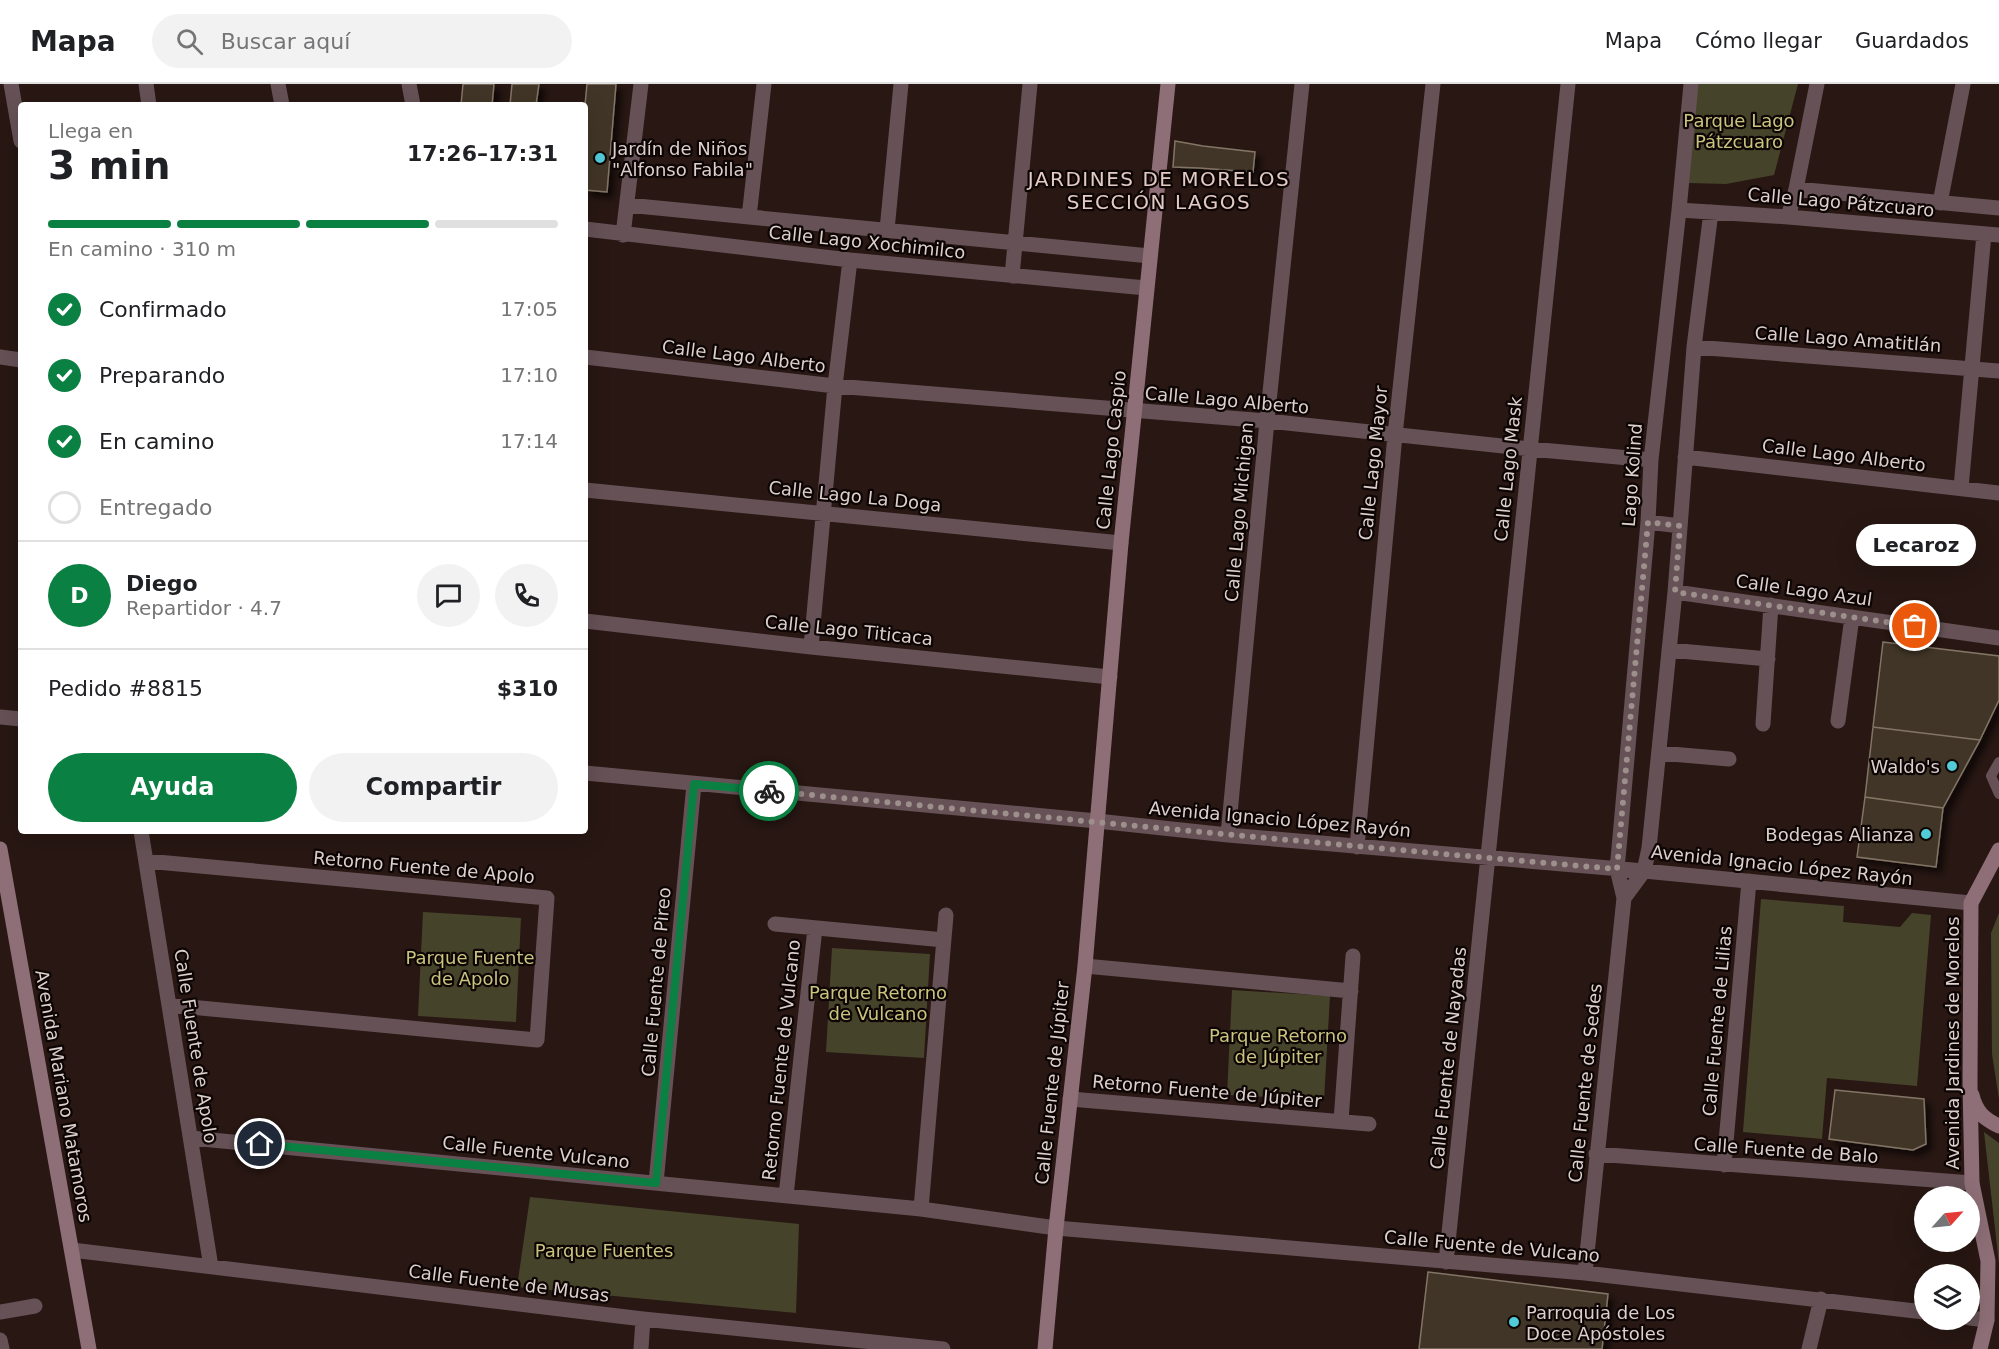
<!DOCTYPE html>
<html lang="es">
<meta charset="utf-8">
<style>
body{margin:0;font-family:"DejaVu Sans",sans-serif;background:#f2f2f2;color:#202124;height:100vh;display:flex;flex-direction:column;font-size:22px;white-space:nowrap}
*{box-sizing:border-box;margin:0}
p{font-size:20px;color:#757577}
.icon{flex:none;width:33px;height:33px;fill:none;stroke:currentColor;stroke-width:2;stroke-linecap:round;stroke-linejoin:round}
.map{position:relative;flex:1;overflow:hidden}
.drawer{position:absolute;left:18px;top:18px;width:570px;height:732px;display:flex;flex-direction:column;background:#fff;border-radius:6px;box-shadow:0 6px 24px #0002}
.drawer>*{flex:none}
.needle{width:39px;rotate:63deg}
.controls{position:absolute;left:1914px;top:1102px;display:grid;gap:12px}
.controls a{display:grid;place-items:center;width:66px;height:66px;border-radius:50%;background:#fff;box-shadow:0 6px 24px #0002;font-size:30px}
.pin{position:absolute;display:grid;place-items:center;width:51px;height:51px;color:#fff;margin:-26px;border:3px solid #fff;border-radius:50%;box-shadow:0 2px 6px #0007}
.courier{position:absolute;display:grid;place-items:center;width:60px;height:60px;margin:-30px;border:4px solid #0b8043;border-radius:50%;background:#fff;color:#222;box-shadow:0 2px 8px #0007}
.bubble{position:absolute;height:42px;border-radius:21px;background:#fff;box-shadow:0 6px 24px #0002;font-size:20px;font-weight:600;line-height:42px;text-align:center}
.summary em{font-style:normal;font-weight:600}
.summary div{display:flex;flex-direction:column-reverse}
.summary{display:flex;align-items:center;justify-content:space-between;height:102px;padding:0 30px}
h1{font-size:39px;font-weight:600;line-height:45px}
.bar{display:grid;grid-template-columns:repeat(4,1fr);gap:9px 6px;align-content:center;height:72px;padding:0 30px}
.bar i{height:8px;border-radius:4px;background:#e0e0e0}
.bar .active{background:#0b8043}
.bar p{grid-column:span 4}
.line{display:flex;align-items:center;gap:15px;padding:0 30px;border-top:2px solid #e0e0e0}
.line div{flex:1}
.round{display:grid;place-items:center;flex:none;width:63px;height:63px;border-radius:32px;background:#f2f2f2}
ol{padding:0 30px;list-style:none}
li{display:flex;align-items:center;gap:18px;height:66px}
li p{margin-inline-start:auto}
li .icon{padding:6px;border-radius:50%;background:#0b8043;color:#fff;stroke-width:4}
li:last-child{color:#757577}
li i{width:33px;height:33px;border:3px solid #e0e0e0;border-radius:50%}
.action{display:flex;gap:12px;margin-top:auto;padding:12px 30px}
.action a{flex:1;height:69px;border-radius:36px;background:#0b8043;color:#fff;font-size:24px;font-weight:600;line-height:69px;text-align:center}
.action a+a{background:#f2f2f2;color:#202124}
header{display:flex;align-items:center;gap:36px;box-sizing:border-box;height:84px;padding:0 30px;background:#fff;border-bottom:2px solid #e0e0e0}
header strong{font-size:28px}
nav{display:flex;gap:33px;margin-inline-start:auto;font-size:21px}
.search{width:420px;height:54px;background:#f2f2f2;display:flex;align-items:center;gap:15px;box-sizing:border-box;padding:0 21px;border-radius:33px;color:#757577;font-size:22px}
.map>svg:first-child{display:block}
</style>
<header>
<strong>Mapa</strong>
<div class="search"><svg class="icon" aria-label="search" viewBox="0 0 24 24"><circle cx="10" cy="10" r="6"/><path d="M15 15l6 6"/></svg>Buscar aquí</div>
<nav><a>Mapa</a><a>Cómo llegar</a><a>Guardados</a></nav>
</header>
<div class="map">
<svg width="1999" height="1265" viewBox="0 0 1999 1265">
<defs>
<filter id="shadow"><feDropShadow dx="5.5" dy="5.5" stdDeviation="3" flood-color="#0009"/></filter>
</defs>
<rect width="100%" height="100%" fill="#281713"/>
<!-- green -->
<path fill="#46432b" d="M1696 0H1798L1774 91 1726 100 1688 99Z
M1761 815 1844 822 1843 838 1900 843 1912 829 1931 831 1917 1002 1827 994 1822 1055 1743 1048Z
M423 828 521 834 516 938 418 932Z
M1999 829V1015L1992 970 1991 849Z
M832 864 930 870 924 974 826 968Z
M1232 906 1330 912 1324 1016 1227 1011Z
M1984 1048 1999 1059V1180Z
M530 1113 799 1140 796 1229 517 1203Z"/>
<!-- building -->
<path fill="#413426" stroke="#837565" stroke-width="1.5" filter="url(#shadow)" d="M463 0H494L492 21H461Z
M512 0H539L536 21H510Z
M587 0H616L607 108 585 106V21Z
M1175 57 1203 62 1255 68 1253 88 1199 84 1173 83Z
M1883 558 1999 572V616L1980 656 1873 643Z
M1873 643 1980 656 1943 724 1865 713Z
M1865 713 1943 724 1936 783 1857 773Z
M1835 1006 1924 1015 1926 1060 1913 1066 1829 1055Z
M1428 1188 1608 1210 1602 1265H1419Z"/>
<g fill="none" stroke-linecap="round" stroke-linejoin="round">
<!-- lane -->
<path stroke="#655156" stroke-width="10" d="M1999 678 1991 692 1999 710"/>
<!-- street -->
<path stroke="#655156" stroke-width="15" d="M11 0 21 57
M146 0 149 21
M278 0 282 21
M409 0 413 21
M1796 105 1999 124
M1940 119 1963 0
M627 121 1150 172
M1679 126 1788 133 1999 151
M749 133 764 0
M1788 133 1796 105 1817 0
M585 145 850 176 1146 204
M887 146 901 0
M623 151 641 0
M1012 192 1030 0
M1694 263 1999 287
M0 273 21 276
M585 273 835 302 1267 337 1530 365 1651 376
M1685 373 1999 409
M1961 404 1984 150
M585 406 1121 459
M1648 438 1680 442
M1675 508 1999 554
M585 537 811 563 1110 593
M811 563 835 302 850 176
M1669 566 1768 575
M0 633 21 635
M1838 637 1852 533
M1763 640 1771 521
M1659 669 1729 675
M585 689 1097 737 1228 751 1644 787 1971 819
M141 747 211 1183
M1228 751 1267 337 1302 0
M1357 763 1395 351 1433 0
M146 777 547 814 537 956 169 921
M1624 814 1644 787 1649 764 1675 508 1694 263 1711 128
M775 840 944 856
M1085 882 1351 907
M1070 1015 1369 1040
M1341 1037 1353 872
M191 1054 921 1125 1056 1144 1585 1189 1924 1228
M1596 1070 1972 1099
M1724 1081 1749 797
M656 1099 694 700
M786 1112 815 844
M921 1125 946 831
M72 1166 643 1235 943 1265
M1446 1178 1568 0
M1585 1189 1624 814 1617 785 1620 753 1648 438 1651 376 1679 126 1691 0
M0 1228 35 1222
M1970 1234 1987 1236
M0 1256 2 1265
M641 1265 643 1235
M1809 1265 1821 1215"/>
<!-- secondary -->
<path stroke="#8e6f77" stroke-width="15" d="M0 765 89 1265
M1972 1011C1976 1028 1984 1035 1999 1042
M1045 1265 1056 1144 1085 882 1121 459 1168 0
M1980 1265 1987 1236 1988 1177 1972 1099 1970 1000 1971 819 1999 766"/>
</g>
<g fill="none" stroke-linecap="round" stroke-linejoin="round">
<!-- done -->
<path stroke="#9d8f8b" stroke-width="6" stroke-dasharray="0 10.8" d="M769 707C1052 734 1334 761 1617 785L1648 438 1680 442 1675 508 1915 542"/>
<!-- route -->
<path stroke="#0b8043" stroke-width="8" d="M260 1060 656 1099 694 700 769 707"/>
</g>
<!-- markers -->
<g fill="#52cbd9" stroke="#0c0504" stroke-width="2">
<circle cx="600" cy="74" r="6"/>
<circle cx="1952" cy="682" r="6"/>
<circle cx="1926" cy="750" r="6"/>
<circle cx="1514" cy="1238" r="6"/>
</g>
<g text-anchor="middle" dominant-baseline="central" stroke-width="4.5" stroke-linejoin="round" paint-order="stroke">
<!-- park labels -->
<g font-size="18" fill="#cbc47f" stroke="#0c0504">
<text x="1739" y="36">Parque Lago<tspan x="1739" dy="21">Pátzcuaro</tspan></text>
<text x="470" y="873">Parque Fuente<tspan x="470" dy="21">de Apolo</tspan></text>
<text x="878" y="908">Parque Retorno<tspan x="878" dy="21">de Vulcano</tspan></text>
<text x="1278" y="951">Parque Retorno<tspan x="1278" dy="21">de Júpiter</tspan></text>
<text x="604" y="1166">Parque Fuentes</text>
</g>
<!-- poi labels -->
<g font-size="18" fill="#dccfcc" stroke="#0c0504" text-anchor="start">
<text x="612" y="64">Jardín de Niños<tspan x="612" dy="21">"Alfonso Fabila"</tspan></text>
<text x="1940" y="682" text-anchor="end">Waldo's</text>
<text x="1914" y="750" text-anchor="end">Bodegas Alianza</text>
<text x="1526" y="1228">Parroquia de Los<tspan x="1526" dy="21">Doce Apóstoles</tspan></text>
</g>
<!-- street labels -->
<g font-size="18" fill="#dccfcc" stroke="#0c0504">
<text transform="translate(1841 118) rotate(5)">Calle Lago Pátzcuaro</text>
<text transform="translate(867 158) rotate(6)">Calle Lago Xochimilco</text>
<text transform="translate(1848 255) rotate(4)">Calle Lago Amatitlán</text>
<text transform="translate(744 272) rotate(7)">Calle Lago Alberto</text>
<text transform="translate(1227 316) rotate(5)">Calle Lago Alberto</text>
<text transform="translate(1111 366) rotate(-84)">Calle Lago Caspio</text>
<text transform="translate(1844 371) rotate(7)">Calle Lago Alberto</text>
<text transform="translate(1373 379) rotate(-84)">Calle Lago Mayor</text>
<text transform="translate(1508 385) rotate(-84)">Calle Lago Mask</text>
<text transform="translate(1632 391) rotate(-86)">Lago Kolind</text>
<text transform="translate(855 412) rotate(6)">Calle Lago La Doga</text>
<text transform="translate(1239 428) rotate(-85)">Calle Lago Michigan</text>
<text transform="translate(1804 506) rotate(8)">Calle Lago Azul</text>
<text transform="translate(849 546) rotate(6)">Calle Lago Titicaca</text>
<text transform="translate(1280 735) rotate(5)">Avenida Ignacio López Rayón</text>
<text transform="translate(1782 781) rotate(6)">Avenida Ignacio López Rayón</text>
<text transform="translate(424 783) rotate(5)">Retorno Fuente de Apolo</text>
<text transform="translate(656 898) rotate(-85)">Calle Fuente de Pireo</text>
<text transform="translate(1717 937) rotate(-85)">Calle Fuente de Lilias</text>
<text transform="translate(1952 959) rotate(-90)">Avenida Jardines de Morelos</text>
<text transform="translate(196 962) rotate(81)">Calle Fuente de Apolo</text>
<text transform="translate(1448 974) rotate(-84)">Calle Fuente de Nayadas</text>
<text transform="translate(781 976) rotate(-84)">Retorno Fuente de Vulcano</text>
<text transform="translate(1052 999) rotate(-84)">Calle Fuente de Júpiter</text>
<text transform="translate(1585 999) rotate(-84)">Calle Fuente de Sedes</text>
<text transform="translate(1207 1007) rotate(5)">Retorno Fuente de Júpiter</text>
<text transform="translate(64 1012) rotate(80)">Avenida Mariano Matamoros</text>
<text transform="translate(1786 1066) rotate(4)">Calle Fuente de Balo</text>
<text transform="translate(536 1068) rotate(6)">Calle Fuente Vulcano</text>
<text transform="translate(1492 1162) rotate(5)">Calle Fuente de Vulcano</text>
<text transform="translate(509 1199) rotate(7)">Calle Fuente de Musas</text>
</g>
<!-- neighbourhood labels -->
<g font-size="20" letter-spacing="1.5" fill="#e3cac4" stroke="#0c0504">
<text x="1159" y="95">JARDINES DE MORELOS<tspan x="1159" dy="23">SECCIÓN LAGOS</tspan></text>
</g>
</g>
</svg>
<div class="controls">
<a><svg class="needle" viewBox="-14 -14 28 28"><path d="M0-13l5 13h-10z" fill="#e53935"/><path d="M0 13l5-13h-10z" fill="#757577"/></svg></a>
<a><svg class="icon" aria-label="layers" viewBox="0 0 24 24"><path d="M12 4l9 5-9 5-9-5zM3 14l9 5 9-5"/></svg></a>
</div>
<div class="pin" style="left:1915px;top:542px;background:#ea580c"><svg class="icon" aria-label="bag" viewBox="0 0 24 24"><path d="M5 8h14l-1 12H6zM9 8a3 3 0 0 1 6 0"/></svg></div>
<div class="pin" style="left:260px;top:1060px;background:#1f2937"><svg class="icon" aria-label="home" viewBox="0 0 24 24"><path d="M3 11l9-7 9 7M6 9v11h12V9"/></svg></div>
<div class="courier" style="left:769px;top:707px"><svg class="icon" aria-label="bike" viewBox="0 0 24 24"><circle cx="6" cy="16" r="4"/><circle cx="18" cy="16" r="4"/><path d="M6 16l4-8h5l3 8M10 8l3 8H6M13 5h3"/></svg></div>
<div class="bubble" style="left:1856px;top:440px;width:120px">Lecaroz</div>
<section class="drawer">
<div class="summary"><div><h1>3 min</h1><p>Llega en</p></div><em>17:26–17:31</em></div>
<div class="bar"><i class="active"></i><i class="active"></i><i class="active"></i><i></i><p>En camino · 310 m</p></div>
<ol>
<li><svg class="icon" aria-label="check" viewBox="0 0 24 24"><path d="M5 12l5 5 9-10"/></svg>Confirmado<p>17:05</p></li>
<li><svg class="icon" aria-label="check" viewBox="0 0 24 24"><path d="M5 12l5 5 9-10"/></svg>Preparando<p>17:10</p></li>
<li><svg class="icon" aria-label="check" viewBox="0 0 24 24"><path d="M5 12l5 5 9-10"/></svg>En camino<p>17:14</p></li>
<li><i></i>Entregado</li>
</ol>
<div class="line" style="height:108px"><b class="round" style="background:#0b8043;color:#fff">D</b><div><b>Diego</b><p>Repartidor · 4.7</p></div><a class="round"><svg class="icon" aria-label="chat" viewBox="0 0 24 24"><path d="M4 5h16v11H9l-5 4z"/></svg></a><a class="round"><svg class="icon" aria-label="phone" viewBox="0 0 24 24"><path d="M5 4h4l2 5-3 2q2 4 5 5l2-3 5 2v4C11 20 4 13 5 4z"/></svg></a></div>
<div class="line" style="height:78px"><div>Pedido #8815</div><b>$310</b></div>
<div class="action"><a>Ayuda</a><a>Compartir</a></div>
</section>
</div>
